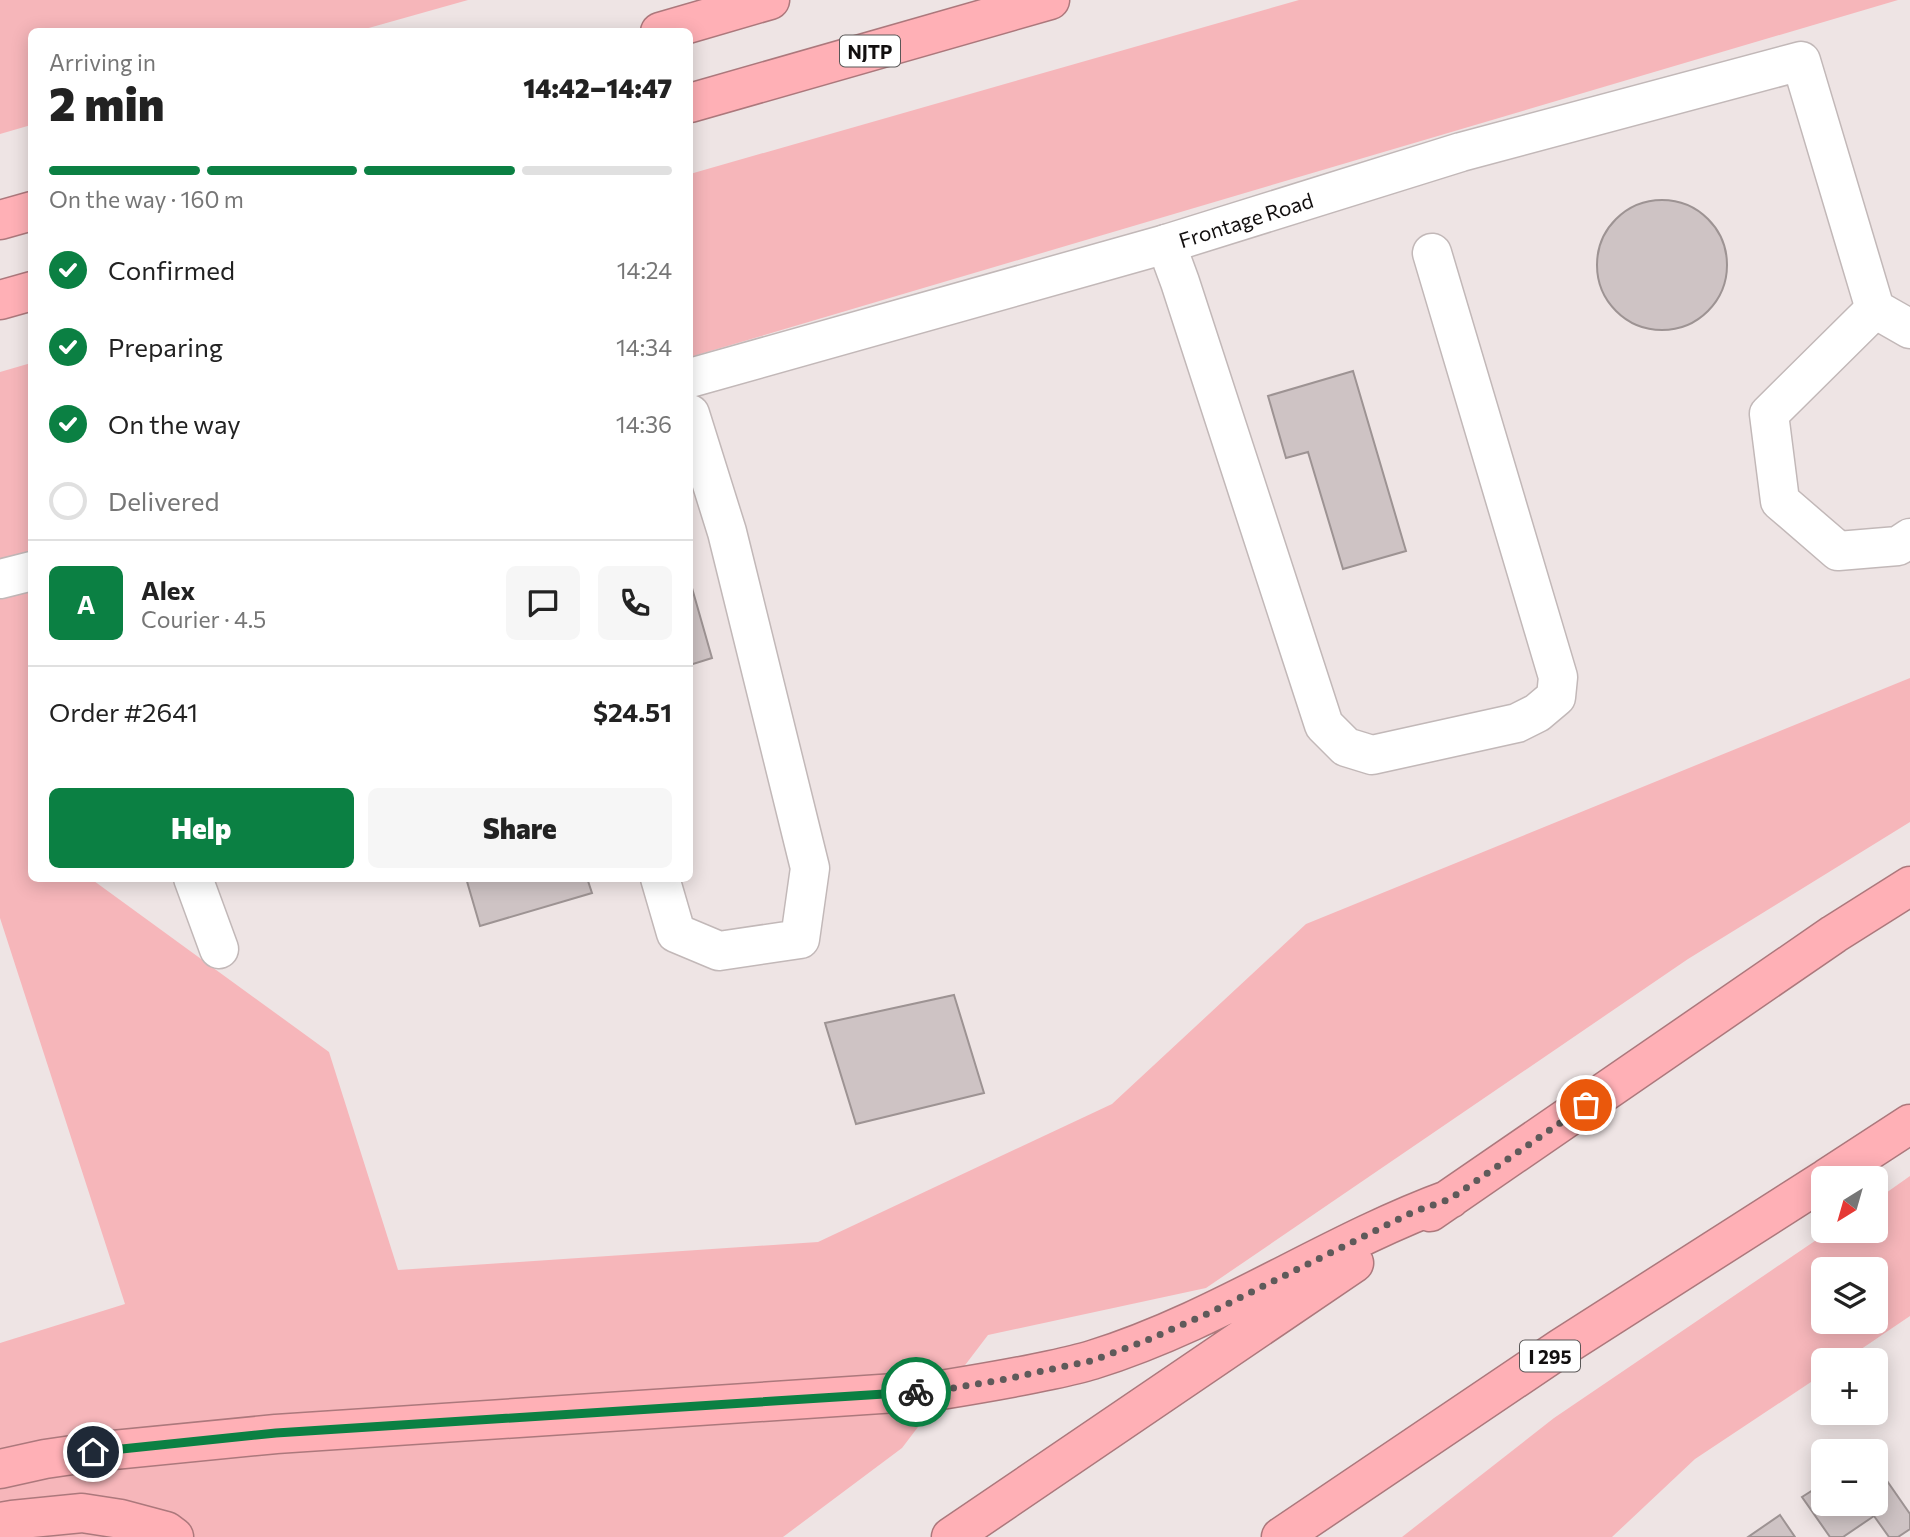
<!DOCTYPE html>
<meta charset="utf-8">
<style>
body{margin:0;font-family:Commissioner,sans-serif;background:#f6f6f6;color:#222;height:100vh;display:flex;flex-direction:column;font-size:26px;white-space:nowrap}
*{box-sizing:border-box;margin:0}
p{font-size:23px;color:#767676}
.icon{flex:none;width:38px;height:38px;fill:none;stroke:currentColor;stroke-width:2;stroke-linecap:round;stroke-linejoin:round}
.map{position:relative;flex:1;overflow:hidden}
.details{position:absolute;left:28px;top:28px;width:665px;height:854px;display:flex;flex-direction:column;background:#fff;border-radius:10px;box-shadow:0 4px 18px #0003}
.details>*{flex:none}
.needle{width:46px;rotate:217deg}
.controls{position:absolute;left:1811px;top:1166px;display:grid;gap:14px}
.controls a{display:grid;place-items:center;width:77px;height:77px;border-radius:10px;background:#fff;box-shadow:0 4px 18px #0003;font-size:35px}
.pin{position:absolute;display:grid;place-items:center;width:60px;height:60px;color:#fff;margin:-30px;border:4px solid #fff;border-radius:50%;box-shadow:0 2px 7px #0007}
.courier{position:absolute;display:grid;place-items:center;width:70px;height:70px;margin:-35px;border:5px solid #0b8043;border-radius:50%;background:#fff;color:#222;box-shadow:0 2px 9px #0007}
.summary em{font-style:normal;font-weight:800}
.summary div{display:flex;flex-direction:column-reverse}
.summary{display:flex;align-items:center;justify-content:space-between;height:119px;padding:0 21px}
h1{font-size:46px;font-weight:800;line-height:52px}
.bar{display:grid;grid-template-columns:repeat(4,1fr);gap:10px 7px;align-content:center;height:84px;padding:0 21px}
.bar i{height:9px;border-radius:5px;background:#e0e0e0}
.bar .on{background:#0b8043}
.bar p{grid-column:span 4}
.line{display:flex;align-items:center;gap:18px;padding:0 21px;border-top:2px solid #e0e0e0}
.line div{flex:1}
.round{display:grid;place-items:center;flex:none;width:74px;height:74px;border-radius:10px;background:#f6f6f6}
ol{padding:0 21px;list-style:none}
li{display:flex;align-items:center;gap:21px;height:77px}
li p{margin-inline-start:auto}
li .icon{padding:7px;border-radius:50%;background:#0b8043;color:#fff;stroke-width:4}
li:last-child{color:#767676}
li i{width:38px;height:38px;border:4px solid #e0e0e0;border-radius:50%}
.primary-button{display:flex;gap:14px;margin-top:auto;padding:14px 21px}
.primary-button a{flex:1;height:80px;border-radius:10px;background:#0b8043;color:#fff;font-size:28px;font-weight:800;line-height:80px;text-align:center}
.primary-button a+a{background:#f6f6f6;color:#222}
.map>svg:first-child{display:block}
</style>
<div class="map">
<svg width="1910" height="1537" viewBox="0 0 1910 1537">
<rect width="100%" height="100%" fill="#eee4e4"/>
<!-- green -->
<path fill="#f6b6ba" fill-rule="evenodd" d="M0 0H468L358 31 32 32 31 125 0 134Z
M1299 0H1898L690 357V174Z
M31 363 32 551 23 554 32 595V878L93 879 94 881 329 1052 398 1270 818 1242 1112 1104 1306 924 1910 678V822L1688 959 1206 1288 988 1335 902 1448 783 1537H0V1343L125 1304 0 918V372Z
M1910 1176V1316L1845 1360H1824L1823 1374 1695 1459 1612 1537H1402L1554 1418 1831 1230H1876V1200ZM1824 1269H1876V1321H1824Z"/>
<!-- building -->
<path fill="#cec3c4" stroke="#9d9393" stroke-width="2" d="M1597 265a65 65 0 1 1 130 0a65 65 0 1 1-130 0Z
M1353 371 1406 551 1343 569 1308 452 1286 458 1268 396Z
M690 581 712 658 690 665Z
M466 878H587L592 893 480 926Z
M954 995 984 1093 856 1124 825 1023Z
M1876 1465 1910 1514V1529L1898 1537H1889L1874 1516 1843 1537H1830L1802 1497 1824 1483V1503H1876Z
M1780 1515 1795 1537H1748Z"/>
<g fill="none" stroke-linecap="round" stroke-linejoin="round">
<defs>
<g id="minor">
<path d="M1166 244 1180 282 1324 725 1346 747 1372 755 1517 723 1537 713 1556 697 1558 677 1432 253"/>
<path d="M1875 309 1769 414 1780 501 1838 551 1898 546 1910 538"/>
<path id="s1" d="M690 378 1166 244 1461 152 1801 61 1875 309 1910 329"/>
<path d="M0 579 32 571"/>
<path d="M193 878 219 949"/>
<path d="M660 878 676 933 719 951 800 939 810 868 727 532 690 414"/>
</g>
<path id="highway" d="M660 32 770 0
M690 103 1050 0
M0 220 32 211
M0 300 32 291
M1827 1178 1910 1124
M1430 1212 1834 934 1910 886
M0 1469 45 1459 93 1452 276 1434 941 1390C978 1384 1014 1378 1051 1370 1065 1367 1079 1364 1092 1360 1218 1321 1327 1244 1450 1199
M0 1522 12 1520 82 1513 121 1519 166 1531 174 1537
M951 1537 1354 1263
M1281 1537 1561 1348 1824 1180"/>
</defs>
<!-- minor casing -->
<use href="#minor" stroke="#c2b8b8" stroke-width="41"/>
<!-- highway casing -->
<use href="#highway" stroke="#ac787c" stroke-width="41"/>
<!-- minor -->
<use href="#minor" stroke="#fff" stroke-width="38"/>
<!-- highway -->
<use href="#highway" stroke="#ffb0b6" stroke-width="38"/>
</g>
<g fill="none" stroke-linecap="round" stroke-linejoin="round">
<!-- done -->
<path stroke="#5f5a5a" stroke-width="7" stroke-dasharray="0 12.6" d="M916 1392 941 1390 1007 1379 1070 1365 1091 1361 1145 1341 1209 1313 1413 1212 1450 1199 1586 1105"/>
<!-- route -->
<path stroke="#0b8043" stroke-width="9" d="M93 1452 276 1433 916 1392"/>
</g>
<g text-anchor="middle" dominant-baseline="central" stroke-width="7" stroke-linejoin="round" paint-order="stroke">
<!-- shield labels -->
<g fill="#fff" stroke="#595757" stroke-width="2">
<rect x="840" y="35.5" width="60" height="31" rx="5"/>
<rect x="1520" y="1340.5" width="60" height="31" rx="5"/>
</g>
<g font-size="19" font-weight="bold" fill="#120f0f">
<text x="870" y="51">NJTP</text>
<text x="1550" y="1356">I 295</text>
</g>
<!-- street labels -->
<g font-size="21" fill="#120f0f" stroke="#fff">
<text stroke="none"><textPath href="#s1" startOffset="578">Frontage Road</textPath></text>
</g>
</g>
</svg>
<div class="controls">
<a><svg class="needle" viewBox="-14 -14 28 28"><path d="M0-13l5 13h-10z" fill="#e53935"/><path d="M0 13l5-13h-10z" fill="#767676"/></svg></a>
<a><svg class="icon" aria-label="layers" viewBox="0 0 24 24"><path d="M12 4l9 5-9 5-9-5zM3 14l9 5 9-5"/></svg></a>
<a>+</a>
<a>−</a>
</div>
<div class="pin" style="left:1586px;top:1105px;background:#ea580c"><svg class="icon" aria-label="bag" viewBox="0 0 24 24"><path d="M5 8h14l-1 12H6zM9 8a3 3 0 0 1 6 0"/></svg></div>
<div class="pin" style="left:93px;top:1452px;background:#1f2937"><svg class="icon" aria-label="home" viewBox="0 0 24 24"><path d="M3 11l9-7 9 7M6 9v11h12V9"/></svg></div>
<div class="courier" style="left:916px;top:1392px"><svg class="icon" aria-label="bike" viewBox="0 0 24 24"><circle cx="6" cy="16" r="4"/><circle cx="18" cy="16" r="4"/><path d="M6 16l4-8h5l3 8M10 8l3 8H6M13 5h3"/></svg></div>
<section class="details">
<div class="summary"><div><h1>2 min</h1><p>Arriving in</p></div><em>14:42–14:47</em></div>
<div class="bar"><i class="on"></i><i class="on"></i><i class="on"></i><i></i><p>On the way · 160 m</p></div>
<ol>
<li><svg class="icon" aria-label="check" viewBox="0 0 24 24"><path d="M5 12l5 5 9-10"/></svg>Confirmed<p>14:24</p></li>
<li><svg class="icon" aria-label="check" viewBox="0 0 24 24"><path d="M5 12l5 5 9-10"/></svg>Preparing<p>14:34</p></li>
<li><svg class="icon" aria-label="check" viewBox="0 0 24 24"><path d="M5 12l5 5 9-10"/></svg>On the way<p>14:36</p></li>
<li><i></i>Delivered</li>
</ol>
<div class="line" style="height:126px"><b class="round" style="background:#0b8043;color:#fff">A</b><div><b>Alex</b><p>Courier · 4.5</p></div><a class="round"><svg class="icon" aria-label="chat" viewBox="0 0 24 24"><path d="M4 5h16v11H9l-5 4z"/></svg></a><a class="round"><svg class="icon" aria-label="phone" viewBox="0 0 24 24"><path d="M5 4h4l2 5-3 2q2 4 5 5l2-3 5 2v4C11 20 4 13 5 4z"/></svg></a></div>
<div class="line" style="height:91px"><div>Order #2641</div><b>$24.51</b></div>
<div class="primary-button"><a>Help</a><a>Share</a></div>
</section>
</div>
